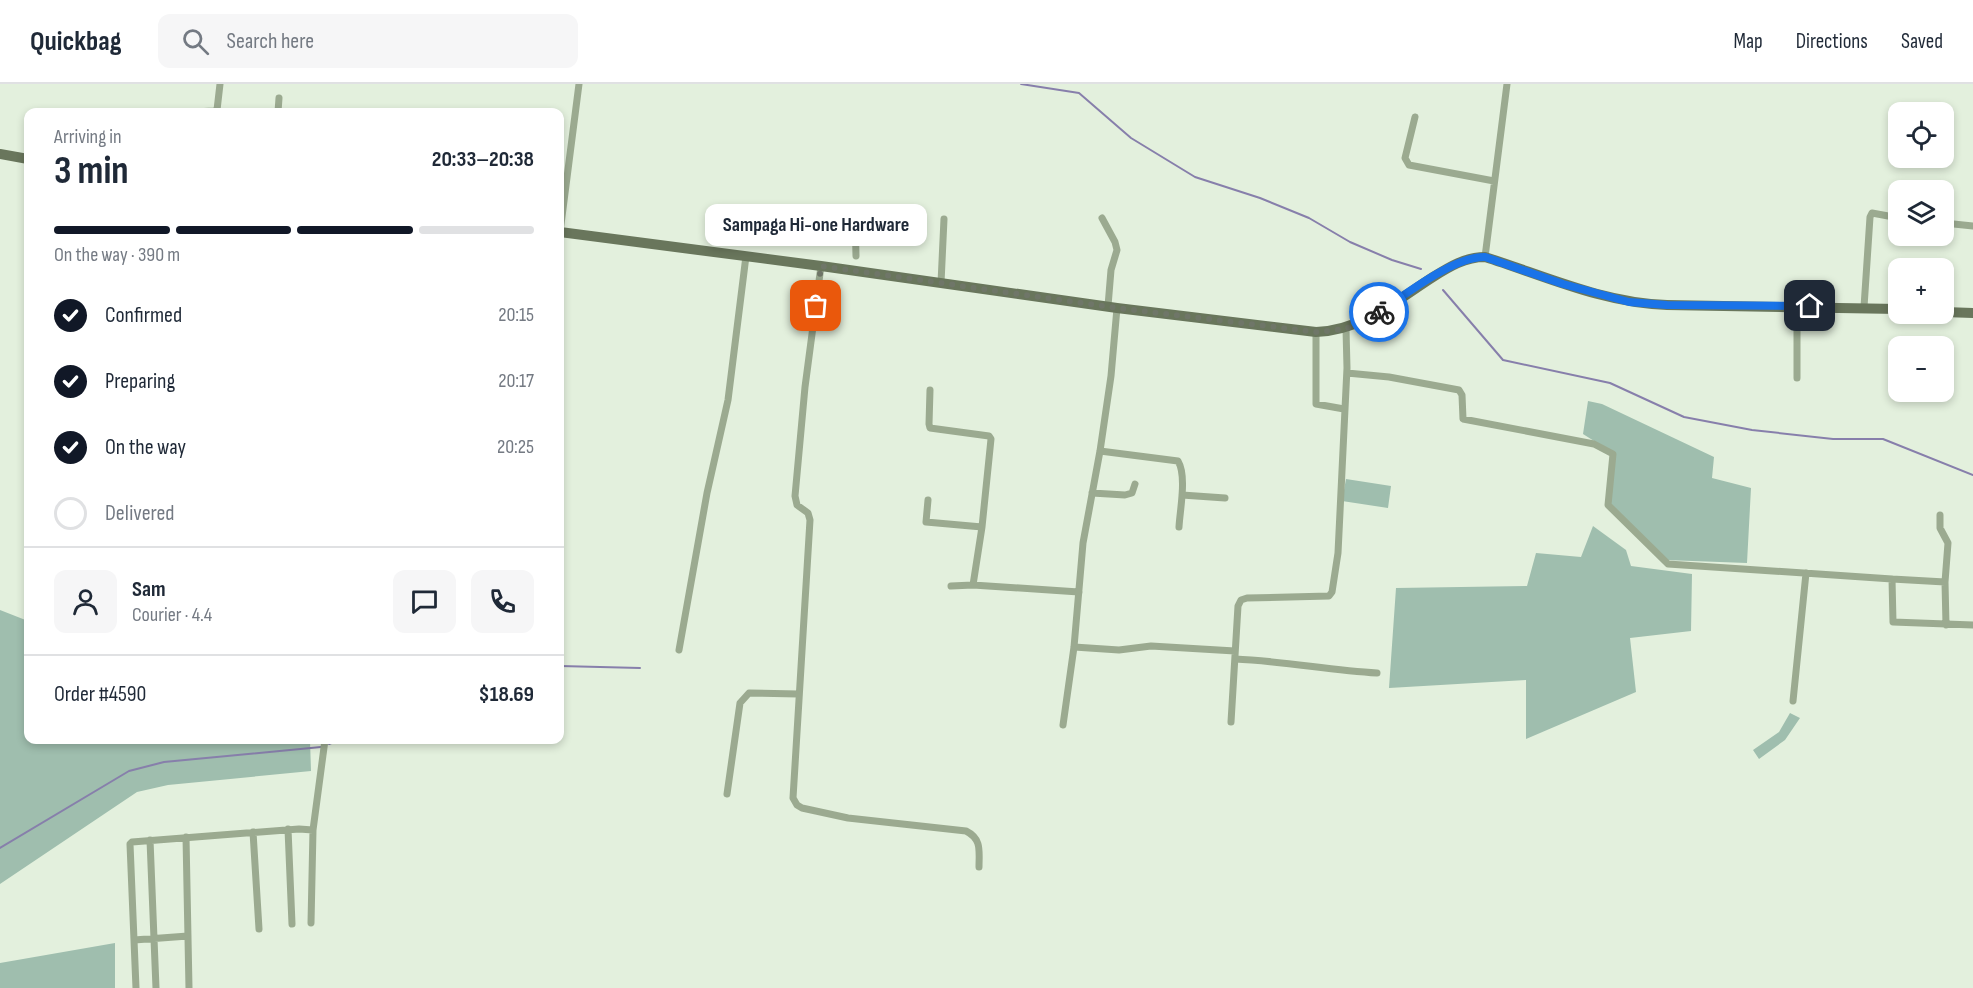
<!DOCTYPE html>
<meta charset="utf-8">
<style>
body{margin:0;font-family:"Sofia Sans Condensed",sans-serif;background:#f6f6f7;color:#1f2937;height:100vh;display:flex;flex-direction:column;font-size:22px;white-space:nowrap}
*{box-sizing:border-box;margin:0}
p{font-size:20px;color:#747a83}
.icon{flex:none;width:33px;height:33px;fill:none;stroke:currentColor;stroke-width:2;stroke-linecap:round;stroke-linejoin:round}
.map{position:relative;flex:1;overflow:hidden}
.sheet{position:absolute;left:24px;top:24px;width:540px;height:636px;display:flex;flex-direction:column;background:#fff;border-radius:12px;box-shadow:0 3px 9px #0003}
.sheet>*{flex:none}
.buttons{position:absolute;left:1888px;top:18px;display:grid;gap:12px}
.buttons a{display:grid;place-items:center;width:66px;height:66px;border-radius:12px;background:#fff;box-shadow:0 3px 9px #0003;font-size:30px}
.pin{position:absolute;display:grid;place-items:center;width:51px;height:51px;color:#fff;margin:-26px;border-radius:12px;box-shadow:0 3px 9px #0006}
.courier{position:absolute;display:grid;place-items:center;width:60px;height:60px;margin:-30px;border:4px solid #1a73e8;border-radius:50%;background:#fff;color:#222;box-shadow:0 2px 8px #0007}
.bubble{position:absolute;height:42px;border-radius:12px;background:#fff;box-shadow:0 3px 9px #0003;font-size:20px;font-weight:700;line-height:42px;text-align:center}
.headline em{font-style:normal;font-weight:700}
.headline div{display:flex;flex-direction:column-reverse}
.headline{display:flex;align-items:center;justify-content:space-between;height:102px;padding:0 30px}
h1{font-size:39px;font-weight:700;line-height:45px}
.bar{display:grid;grid-template-columns:repeat(4,1fr);gap:9px 6px;align-content:center;height:72px;padding:0 30px}
.bar i{height:8px;border-radius:4px;background:#e0e1e3}
.bar .selected{background:#111827}
.bar p{grid-column:span 4}
.line{display:flex;align-items:center;gap:15px;padding:0 30px;border-top:2px solid #e0e1e3}
.line div{flex:1}
.round{display:grid;place-items:center;flex:none;width:63px;height:63px;border-radius:12px;background:#f6f6f7}
ol{padding:0 30px;list-style:none}
li{display:flex;align-items:center;gap:18px;height:66px}
li p{margin-inline-start:auto}
li .icon{padding:6px;border-radius:50%;background:#111827;color:#fff;stroke-width:4}
li:last-child{color:#747a83}
li i{width:33px;height:33px;border:3px solid #e0e1e3;border-radius:50%}
header{display:flex;align-items:center;gap:36px;box-sizing:border-box;height:84px;padding:0 30px;background:#fff;border-bottom:2px solid #e0e1e3}
header strong{font-size:28px}
nav{display:flex;gap:33px;margin-inline-start:auto;font-size:21px}
.search{width:420px;height:54px;background:#f6f6f7;display:flex;align-items:center;gap:15px;box-sizing:border-box;padding:0 21px;border-radius:12px;color:#747a83;font-size:22px}
.map>svg:first-child{display:block}
</style>
<header>
<strong>Quickbag</strong>
<div class="search"><svg class="icon" aria-label="search" viewBox="0 0 24 24"><circle cx="10" cy="10" r="6"/><path d="M15 15l6 6"/></svg>Search here</div>
<nav><a>Map</a><a>Directions</a><a>Saved</a></nav>
</header>
<div class="map">
<svg width="1973" height="904" viewBox="0 0 1973 904">
<rect width="100%" height="100%" fill="#e3f0dd"/>
<!-- green -->
<path fill="#9fbeae" d="M1588 317 1602 320 1714 373 1712 394 1751 404 1747 479 1665 476 1609 422 1613 369 1583 350Z
M1346 395 1391 402 1388 424 1342 417Z
M1593 442 1626 466 1631 482 1692 490 1691 547 1630 554 1636 608 1526 655V596L1389 604 1396 504 1527 502 1536 469 1581 473Z
M0 526 28 537V656H310L311 687 168 701 137 708 0 800Z
M1790 629 1800 634 1785 656 1759 675 1753 666 1779 648Z
M115 859V904H0V879Z"/>
<g fill="none" stroke-linecap="round" stroke-linejoin="round">
<!-- stream -->
<path stroke="#877fab" stroke-width="2" d="M1021 0 1079 9 1131 54 1195 93 1260 114 1309 134 1350 158 1392 176 1421 185
M1443 206 1503 276 1610 299 1684 333 1752 346 1833 355H1883L1973 391
M560 582 640 584
M329 660 339 656
M0 764 129 687 164 678 321 663"/>
<!-- street -->
<path stroke="#9baa90" stroke-width="7" d="M194 28 214 27 217 26 220 0
M278 28 279 14
M1415 33 1405 74 1409 81 1494 97
M855 128 856 172
M1102 134 1115 158 1117 166 1111 186 1108 222
M1944 139 1973 142
M560 148 579 0
M1485 173 1507 0
M821 182 805 303 795 412 797 421 808 429 810 436 793 714 797 721 802 724 848 734 966 747C982 755 979 767 979 783
M941 199 944 135
M1797 222V294
M1864 223 1870 133 1872 129 1899 134
M1316 248V320L1344 325
M1347 289 1389 293 1459 306 1462 311 1463 335 1594 360 1613 370 1608 421 1668 480 1892 495 1893 538 1973 541
M930 306 929 340 930 344 989 352 991 355 982 443 973 501
M1100 367 1178 377C1187 392 1180 425 1179 443
M1092 409 1125 411 1132 409 1135 400
M1182 411 1225 414
M928 416 926 438 982 443
M1940 431V444L1948 459 1945 498
M1892 495 1945 498 1946 541
M951 502 973 501 1079 508
M1074 563 1119 566 1151 562 1235 567
M679 566 707 409 728 316 746 172
M1235 575C1282 577 1329 586 1377 589
M1793 617 1806 489
M1231 638 1238 522 1241 516 1247 514 1329 512 1332 508 1338 469 1347 284 1346 245
M1063 641 1074 563 1083 459 1100 367 1111 292 1117 224
M727 710 740 619 749 609 798 610
M288 745 292 840
M253 748 259 845
M186 753 189 904
M150 756 156 904
M311 839 313 746 325 656
M134 856 188 852
M136 904 130 760 132 758 299 745 313 746"/>
<!-- primary -->
<path stroke="#69765c" stroke-width="10" d="M0 70 28 75
M560 148 821 182 1117 224 1316 248C1361 247 1397 216 1433 193 1449 183 1465 173 1485 173 1545 192 1603 219 1667 221L1899 225
M1944 228 1973 229"/>
</g>
<g fill="none" stroke-linecap="round" stroke-linejoin="round">
<!-- done -->
<path stroke="#6f7668" stroke-width="6" stroke-dasharray="0 10.8" d="M816 222 821 182 1117 224 1316 248 1346 245 1379 228"/>
<!-- route -->
<path stroke="#1a73e8" stroke-width="8" d="M1379 228C1405 211 1454 172 1485 173L1563 200 1629 218 1667 221 1810 222"/>
</g>
</svg>
<div class="buttons">
<a><svg class="icon" aria-label="locate" viewBox="0 0 24 24"><circle cx="12" cy="12" r="6"/><path d="M12 2v4M12 18v4M2 12h4M18 12h4"/></svg></a>
<a><svg class="icon" aria-label="layers" viewBox="0 0 24 24"><path d="M12 4l9 5-9 5-9-5zM3 14l9 5 9-5"/></svg></a>
<a>+</a>
<a>−</a>
</div>
<div class="pin" style="left:816px;top:222px;background:#ea580c"><svg class="icon" aria-label="bag" viewBox="0 0 24 24"><path d="M5 8h14l-1 12H6zM9 8a3 3 0 0 1 6 0"/></svg></div>
<div class="pin" style="left:1810px;top:222px;background:#1f2937"><svg class="icon" aria-label="home" viewBox="0 0 24 24"><path d="M3 11l9-7 9 7M6 9v11h12V9"/></svg></div>
<div class="courier" style="left:1379px;top:228px"><svg class="icon" aria-label="bike" viewBox="0 0 24 24"><circle cx="6" cy="16" r="4"/><circle cx="18" cy="16" r="4"/><path d="M6 16l4-8h5l3 8M10 8l3 8H6M13 5h3"/></svg></div>
<div class="bubble" style="left:705px;top:120px;width:222px">Sampaga Hi-one Hardware</div>
<section class="sheet">
<div class="headline"><div><h1>3 min</h1><p>Arriving in</p></div><em>20:33–20:38</em></div>
<div class="bar"><i class="selected"></i><i class="selected"></i><i class="selected"></i><i></i><p>On the way · 390 m</p></div>
<ol>
<li><svg class="icon" aria-label="check" viewBox="0 0 24 24"><path d="M5 12l5 5 9-10"/></svg>Confirmed<p>20:15</p></li>
<li><svg class="icon" aria-label="check" viewBox="0 0 24 24"><path d="M5 12l5 5 9-10"/></svg>Preparing<p>20:17</p></li>
<li><svg class="icon" aria-label="check" viewBox="0 0 24 24"><path d="M5 12l5 5 9-10"/></svg>On the way<p>20:25</p></li>
<li><i></i>Delivered</li>
</ol>
<div class="line" style="height:108px"><a class="round"><svg class="icon" aria-label="person" viewBox="0 0 24 24"><circle cx="12" cy="8" r="4"/><path d="M4 21q1-7 8-7t8 7"/></svg></a><div><b>Sam</b><p>Courier · 4.4</p></div><a class="round"><svg class="icon" aria-label="chat" viewBox="0 0 24 24"><path d="M4 5h16v11H9l-5 4z"/></svg></a><a class="round"><svg class="icon" aria-label="phone" viewBox="0 0 24 24"><path d="M5 4h4l2 5-3 2q2 4 5 5l2-3 5 2v4C11 20 4 13 5 4z"/></svg></a></div>
<div class="line" style="height:78px"><div>Order #4590</div><b>$18.69</b></div>
</section>
</div>
